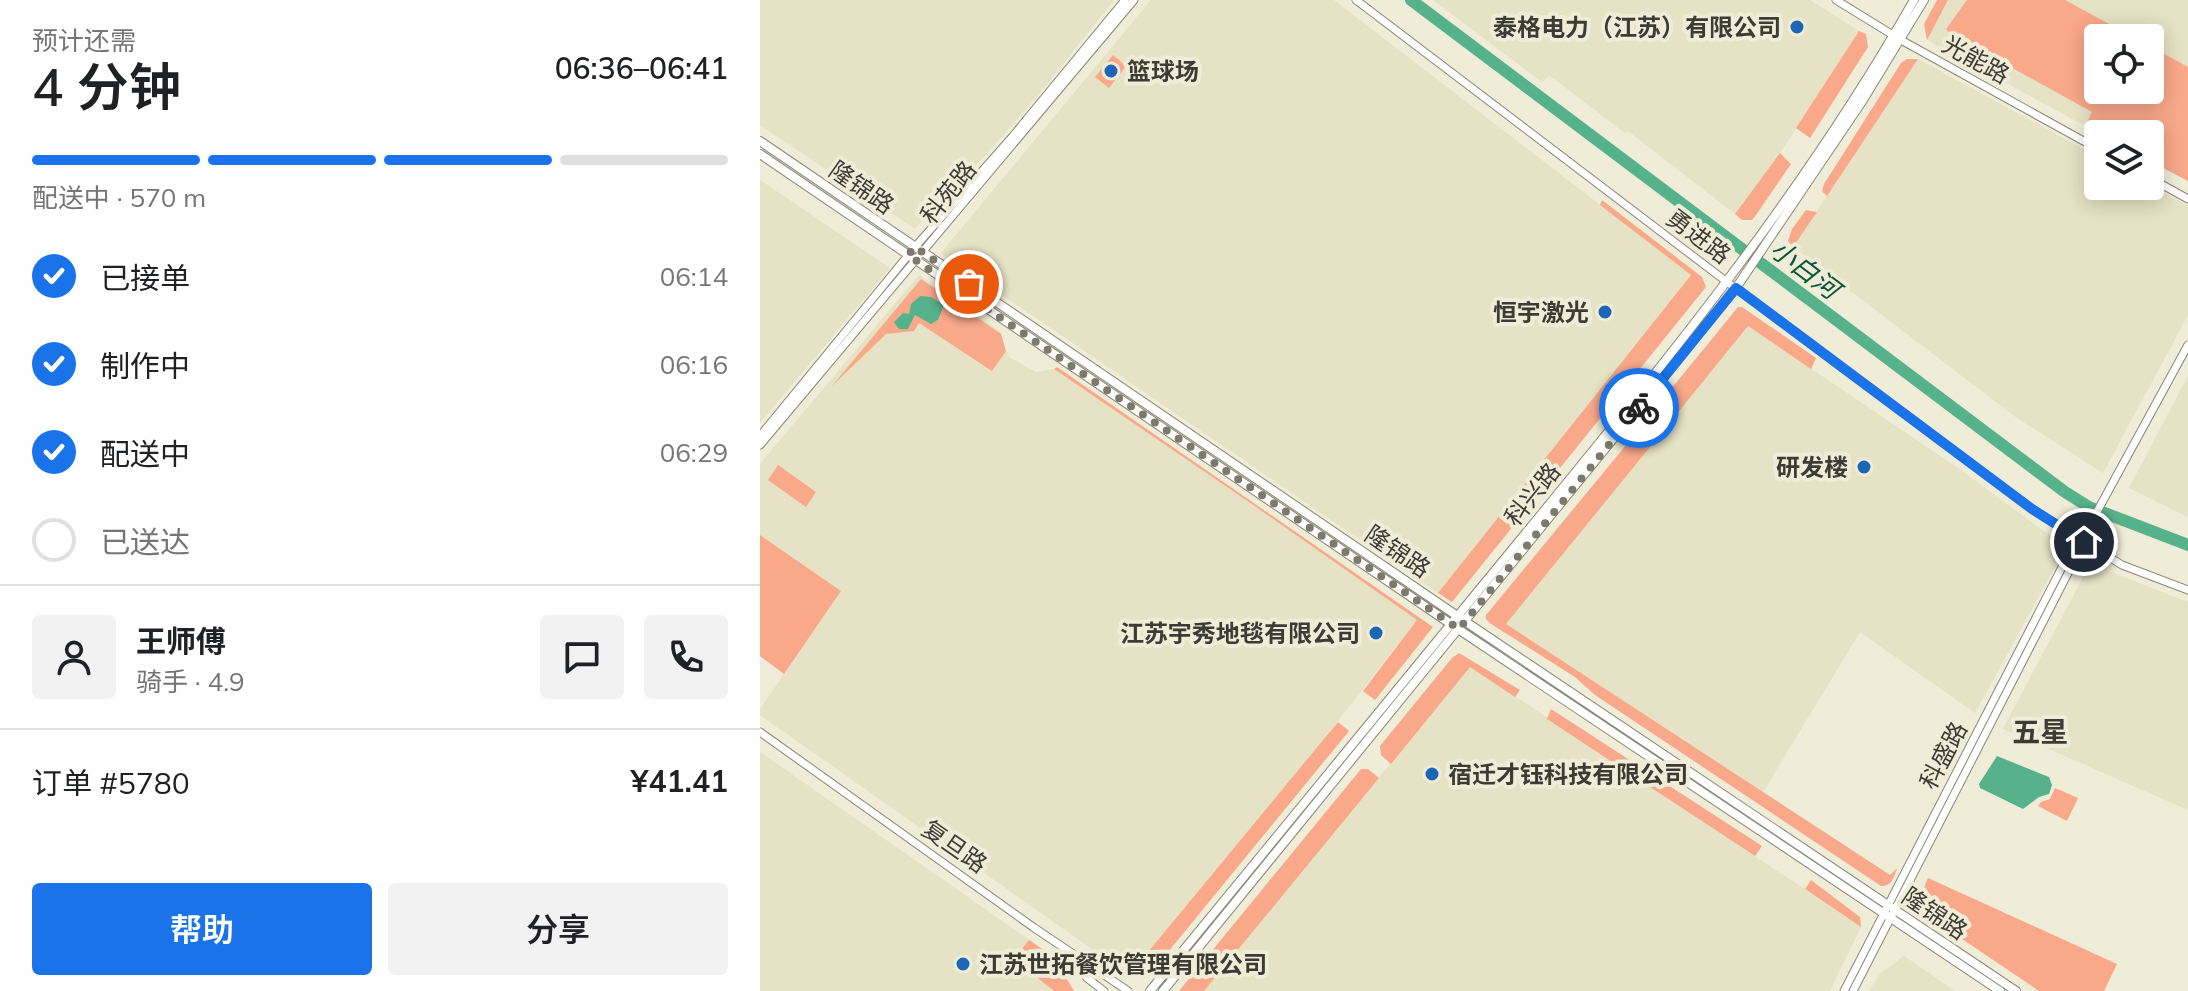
<!DOCTYPE html>
<html lang="zh">
<meta charset="utf-8">
<style>
body{margin:0;font-family:Mulish,"Noto Sans SC",sans-serif;background:#f2f2f2;color:#202124;height:100vh;display:flex;flex-direction:column;font-size:30px;white-space:nowrap}
*{box-sizing:border-box;margin:0}
p{font-size:26px;color:#757577}
.icon{flex:none;width:44px;height:44px;fill:none;stroke:currentColor;stroke-width:2;stroke-linecap:round;stroke-linejoin:round}
.map{position:relative;flex:1;overflow:hidden}
.details{display:flex;flex-direction:column;background:#fff;width:760px}
.details>*{flex:none}
.fabs{position:absolute;left:1324px;top:24px;display:grid;gap:16px}
.fabs a{display:grid;place-items:center;width:80px;height:80px;border-radius:8px;background:#fff;box-shadow:0 4px 20px #0003;font-size:40px}
.pin{position:absolute;display:grid;place-items:center;width:68px;height:68px;color:#fff;margin:-34px;border:4px solid #fff;border-radius:50%;box-shadow:0 2px 8px #0007}
.courier{position:absolute;display:grid;place-items:center;width:80px;height:80px;margin:-40px;border:6px solid #1a73e8;border-radius:50%;background:#fff;color:#222;box-shadow:0 2px 10px #0007}
.head em{font-style:normal;font-weight:600}
.head div{display:flex;flex-direction:column-reverse}
.head{display:flex;align-items:center;justify-content:space-between;height:136px;padding:0 32px}
h1{font-size:52px;font-weight:600;line-height:60px}
.bar{display:grid;grid-template-columns:repeat(4,1fr);gap:12px 8px;align-content:center;height:96px;padding:0 32px}
.bar i{height:10px;border-radius:6px;background:#e0e0e0}
.bar .on{background:#1a73e8}
.bar p{grid-column:span 4}
.line{display:flex;align-items:center;gap:20px;padding:0 32px;border-top:2px solid #e0e0e0}
.line div{flex:1}
.round{display:grid;place-items:center;flex:none;width:84px;height:84px;border-radius:8px;background:#f2f2f2}
ol{padding:0 32px;list-style:none}
li{display:flex;align-items:center;gap:24px;height:88px}
li p{margin-inline-start:auto}
li .icon{padding:8px;border-radius:50%;background:#1a73e8;color:#fff;stroke-width:4}
li:last-child{color:#757577}
li i{width:44px;height:44px;border:4px solid #e0e0e0;border-radius:50%}
.primary-button{display:flex;gap:16px;margin-top:auto;padding:16px 32px}
.primary-button a{flex:1;height:92px;border-radius:8px;background:#1a73e8;color:#fff;font-size:32px;font-weight:600;line-height:92px;text-align:center}
.primary-button a+a{background:#f2f2f2;color:#202124}
main{display:flex;flex:1;min-height:0}
.map>svg:first-child{display:block}
</style>
<main>
<section class="details">
<div class="head"><div><h1>4 分钟</h1><p>预计还需</p></div><em>06:36–06:41</em></div>
<div class="bar"><i class="on"></i><i class="on"></i><i class="on"></i><i></i><p>配送中 · 570 m</p></div>
<ol>
<li><svg class="icon" aria-label="check" viewBox="0 0 24 24"><path d="M5 12l5 5 9-10"/></svg>已接单<p>06:14</p></li>
<li><svg class="icon" aria-label="check" viewBox="0 0 24 24"><path d="M5 12l5 5 9-10"/></svg>制作中<p>06:16</p></li>
<li><svg class="icon" aria-label="check" viewBox="0 0 24 24"><path d="M5 12l5 5 9-10"/></svg>配送中<p>06:29</p></li>
<li><i></i>已送达</li>
</ol>
<div class="line" style="height:144px"><a class="round"><svg class="icon" aria-label="person" viewBox="0 0 24 24"><circle cx="12" cy="8" r="4"/><path d="M4 21q1-7 8-7t8 7"/></svg></a><div><b>王师傅</b><p>骑手 · 4.9</p></div><a class="round"><svg class="icon" aria-label="chat" viewBox="0 0 24 24"><path d="M4 5h16v11H9l-5 4z"/></svg></a><a class="round"><svg class="icon" aria-label="phone" viewBox="0 0 24 24"><path d="M5 4h4l2 5-3 2q2 4 5 5l2-3 5 2v4C11 20 4 13 5 4z"/></svg></a></div>
<div class="line" style="height:104px"><div>订单 #5780</div><b>¥41.41</b></div>
<div class="primary-button"><a>帮助</a><a>分享</a></div>
</section>
<div class="map">
<svg width="1428" height="991" viewBox="0 0 1428 991">
<rect width="100%" height="100%" fill="#efecd7"/>
<!-- built -->
<path fill="#e5e2c5" fill-rule="evenodd" d="M0 0H354L280 93 223 158 187 191 155 229 0 125Z
M391 0H574L931 275 678 593 181 253Z
M673 0H1050L1099 31 1022 150 975 214 868 131 865 133 789 75 782 82Z
M1188 0H1428V181L1390 161V134H1340L1167 40ZM1338 38H1390V90H1338Z
M1158 59 1338 157V186L1390 185 1428 206V315L1343 473 1257 418 1033 247Z
M0 180 130 268 0 423Z
M159 275 241 332 240 337 249 357 276 372 294 369 489 502 657 620 539 770 369 975 0 715V709L81 591 0 535V464Z
M988 326 1198 468 1296 540 1305 549 1215 713 1100 632 1003 792 746 624Z
M1428 376V517L1369 488Z
M1330 564 1428 602V810L1243 729Z
M710 666 1101 927 1070 991H444Z
M0 752 294 957 314 991H0Z
M1144 956 1195 991H1109L1120 974Z"/>
<!-- green -->
<path fill="#f9a88a" d="M1177 0H1188L1167 40 1164 24Z
M1207 0H1305L1375 38H1338V90H1390V46L1428 67V181L1390 161V134H1340L1325 126 1332 112 1189 33 1186 29Z
M1099 31 1106 34 1108 47 1050 138 1036 128Z
M353 55 366 66 349 88 335 77Z
M1147 59H1158L1067 196 1062 191 1064 184 1141 63Z
M1020 153 1031 164 996 215 992 220H982L975 214Z
M842 200 942 277 946 287 692 602 678 593 931 275 840 205Z
M1046 210 1057 212 1033 247 1028 241 1032 229Z
M161 279 241 334 246 351 232 371 159 323 154 331 126 334 72 386Z
M978 307H982L1056 358 1051 369 988 326 907 426 893 411Z
M297 367 673 627 615 700 603 691 657 620 489 502 294 369Z
M876 433 894 442 746 624 1130 875 1137 868C1134 878 1132 886 1121 886L835 695 815 677 731 624 726 619V615Z
M18 465 56 492 46 507 8 480Z
M0 535 81 591 24 674 0 656Z
M699 653 760 690 755 697 710 667 631 764 621 755 620 746 692 658Z
M791 709 1002 846 995 856 787 719Z
M578 722 589 731 390 974 383 977 369 975Z
M601 769H608L619 778 444 991H419Z
M1295 788 1318 798 1307 821 1278 806 1281 802 1290 799Z
M1168 878 1357 964 1344 991H1279L1168 916 1160 898Z
M1051 880 1100 917 1101 927 1045 889Z
M269 940 294 957 314 991H294L254 959Z"/>
<!-- water -->
<path fill="#56b28a" d="M160 296 171 297 184 305 178 320 171 324 155 315 148 329H139L134 322 143 313 149 314 151 304Z
M1237 756 1289 777 1292 785 1289 794 1279 797 1263 809 1220 788 1219 784Z"/>
<g fill="none" stroke-linecap="round" stroke-linejoin="round">
<!-- river -->
<path stroke="#56b28a" stroke-width="12" d="M651 0 1305 492 1329 507 1428 545"/>
<defs>
<path id="tertiary" d="M596 0 967 282 1272 509 1362 565 1428 590
M1076 0 1141 40 1338 149
M1390 178 1428 199
M0 436 155 247 253 136 365 0
M0 445 374 0
M1321 541 1428 345
M0 732 273 927 368 991
M312 955 327 978 344 991
M1084 991 1317 538
M1093 991 1324 542"/>
<path id="secondary" d="M0 141 712 626 1256 991
M0 154 707 635 1240 991
M390 991C515 839 640 686 765 534 905 364 1045 192 1154 0
M403 991 976 288 1103 100 1164 0"/>
</defs>
<!-- tertiary casing -->
<use href="#tertiary" stroke="#8a8875" stroke-width="9"/>
<!-- secondary casing -->
<use href="#secondary" stroke="#8a8875" stroke-width="10"/>
<!-- tertiary -->
<use href="#tertiary" stroke="#fff" stroke-width="7"/>
<!-- secondary -->
<use href="#secondary" stroke="#fff" stroke-width="8"/>
</g>
<g fill="none" stroke-linecap="round" stroke-linejoin="round">
<!-- done -->
<path stroke="#7b7a6d" stroke-width="8" stroke-dasharray="0 14.4" d="M209 284 155 247 148 255 699 629 879 408"/>
<!-- route -->
<path stroke="#1a73e8" stroke-width="10" d="M879 408 976 288 1272 509 1324 542"/>
</g>
<!-- markers -->
<g fill="#1c66b5" stroke="#efecd7" stroke-width="3">
<circle cx="1037" cy="27" r="8"/>
<circle cx="351" cy="71" r="8"/>
<circle cx="845" cy="312" r="8"/>
<circle cx="1104" cy="467" r="8"/>
<circle cx="616" cy="633" r="8"/>
<circle cx="672" cy="774" r="8"/>
<circle cx="203" cy="964" r="8"/>
</g>
<g text-anchor="middle" dominant-baseline="central" stroke-width="8" stroke-linejoin="round" paint-order="stroke">
<!-- poi labels -->
<g font-size="24" font-weight="bold" fill="#3d3c34" stroke="#efecd7" text-anchor="end">
<text x="1021" y="27">泰格电力（江苏）有限公司</text>
<text x="367" y="71" text-anchor="start">篮球场</text>
<text x="829" y="312">恒宇激光</text>
<text x="1088" y="467">研发楼</text>
<text x="600" y="633">江苏宇秀地毯有限公司</text>
<text x="688" y="774" text-anchor="start">宿迁才钰科技有限公司</text>
<text x="219" y="964" text-anchor="start">江苏世拓餐饮管理有限公司</text>
</g>
<!-- street labels -->
<g font-size="24" fill="#3d3c34" stroke="#efecd7">
<text transform="translate(1216 59) rotate(29)">光能路</text>
<text transform="translate(102 187) rotate(35)">隆锦路</text>
<text transform="translate(188 192) rotate(-51)">科苑路</text>
<text transform="translate(939 236) rotate(37)">勇进路</text>
<text transform="translate(772 494) rotate(-51)">科兴路</text>
<text transform="translate(638 551) rotate(34)">隆锦路</text>
<text transform="translate(1183 755) rotate(-62)">科盛路</text>
<text transform="translate(195 846) rotate(35)">复旦路</text>
<text transform="translate(1175 913) rotate(34)">隆锦路</text>
</g>
<!-- water labels -->
<g font-size="26" font-style="italic" fill="#08553a" stroke="#efecd7">
<text transform="translate(1045 269) rotate(37)">小白河</text>
</g>
<!-- quarter labels -->
<g font-size="28" font-weight="bold" fill="#3d3c34" stroke="#efecd7">
<text x="1280" y="731">五星</text>
</g>
</g>
</svg>
<div class="fabs">
<a><svg class="icon" aria-label="locate" viewBox="0 0 24 24"><circle cx="12" cy="12" r="6"/><path d="M12 2v4M12 18v4M2 12h4M18 12h4"/></svg></a>
<a><svg class="icon" aria-label="layers" viewBox="0 0 24 24"><path d="M12 4l9 5-9 5-9-5zM3 14l9 5 9-5"/></svg></a>
</div>
<div class="pin" style="left:209px;top:284px;background:#ea580c"><svg class="icon" aria-label="bag" viewBox="0 0 24 24"><path d="M5 8h14l-1 12H6zM9 8a3 3 0 0 1 6 0"/></svg></div>
<div class="pin" style="left:1324px;top:542px;background:#1f2937"><svg class="icon" aria-label="home" viewBox="0 0 24 24"><path d="M3 11l9-7 9 7M6 9v11h12V9"/></svg></div>
<div class="courier" style="left:879px;top:408px"><svg class="icon" aria-label="bike" viewBox="0 0 24 24"><circle cx="6" cy="16" r="4"/><circle cx="18" cy="16" r="4"/><path d="M6 16l4-8h5l3 8M10 8l3 8H6M13 5h3"/></svg></div>
</div>
</main>
